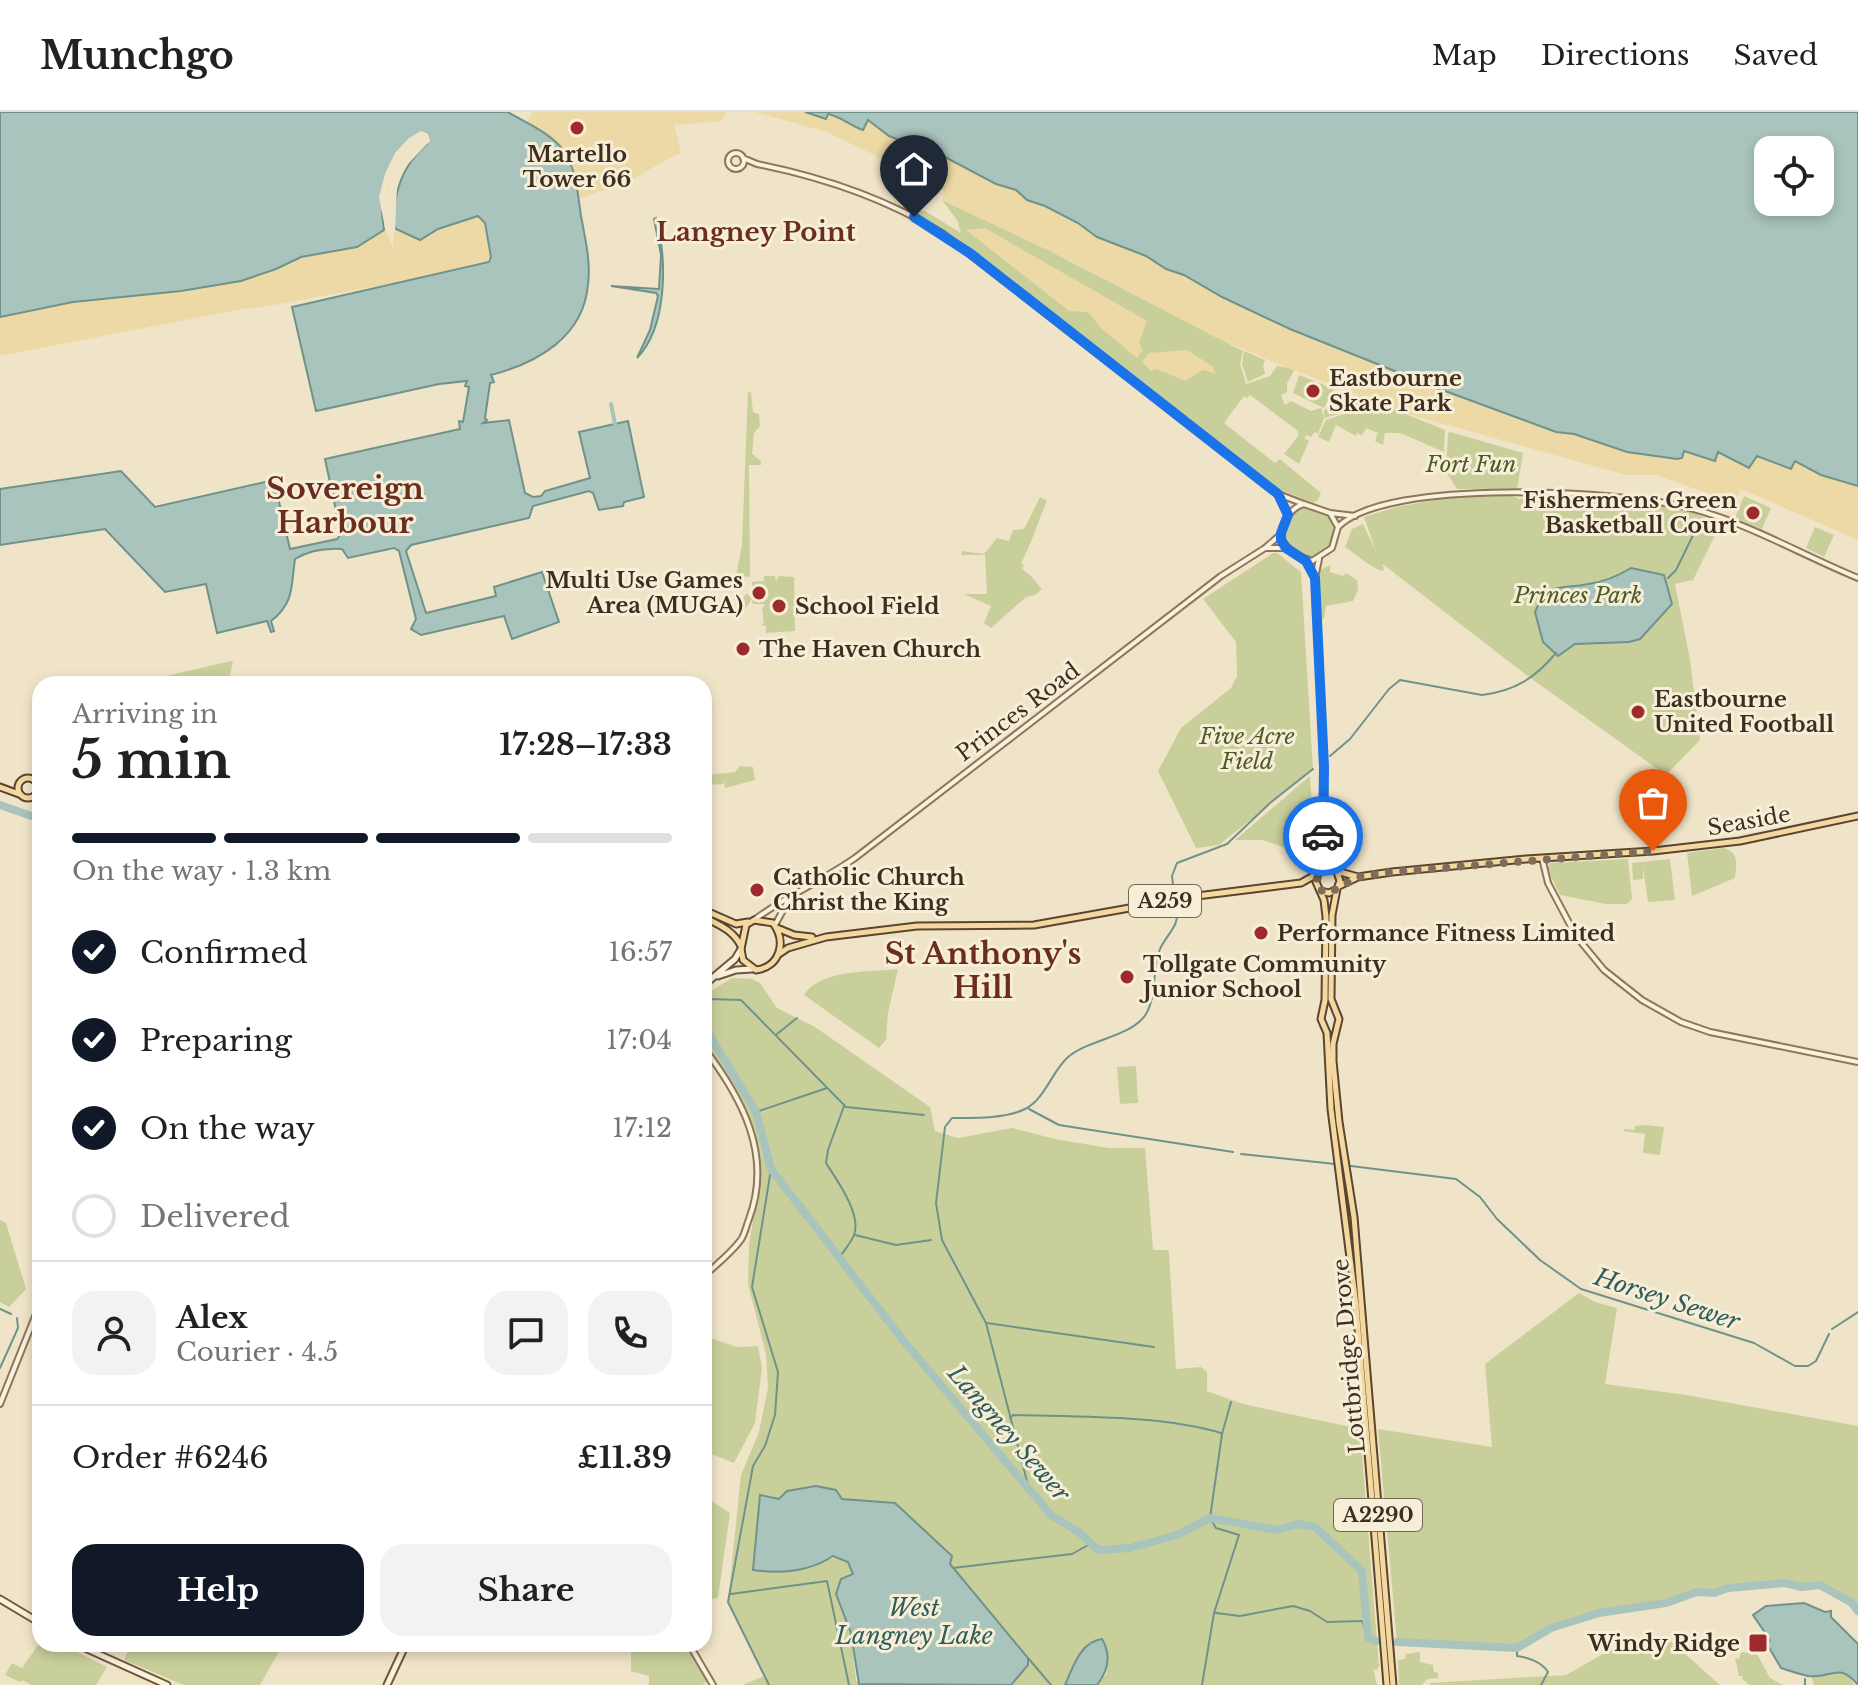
<!DOCTYPE html>
<meta charset="utf-8">
<style>
body{margin:0;font-family:"Libre Baskerville",serif;background:#f2f2f2;color:#202124;height:100vh;display:flex;flex-direction:column;font-size:30px;white-space:nowrap}
*{box-sizing:border-box;margin:0}
p{font-size:26px;color:#757577}
.icon{flex:none;width:44px;height:44px;fill:none;stroke:currentColor;stroke-width:2;stroke-linecap:round;stroke-linejoin:round}
.map{position:relative;flex:1;overflow:hidden}
.details{position:absolute;left:32px;top:564px;width:680px;height:976px;display:flex;flex-direction:column;background:#fff;border-radius:24px;box-shadow:0 4px 12px #0003}
.details>*{flex:none}
.buttons{position:absolute;left:1754px;top:24px;display:grid;gap:16px}
.buttons a{display:grid;place-items:center;width:80px;height:80px;border-radius:16px;background:#fff;box-shadow:0 4px 12px #0003;font-size:40px}
.pin{position:absolute;display:grid;place-items:center;width:68px;height:68px;color:#fff;margin:-82px -34px;border-radius:50% 50% 50% 0;rotate:-45deg;box-shadow:0 0 8px #0007}
.pin .icon{rotate:45deg}
.courier{position:absolute;display:grid;place-items:center;width:80px;height:80px;margin:-40px;border:6px solid #1a73e8;border-radius:50%;background:#fff;color:#222;box-shadow:0 2px 10px #0007}
.summary em{font-style:normal;font-weight:700}
.summary div{display:flex;flex-direction:column-reverse}
.summary{display:flex;align-items:center;justify-content:space-between;height:136px;padding:0 40px}
h1{font-size:52px;font-weight:700;line-height:60px}
.bar{display:grid;grid-template-columns:repeat(4,1fr);gap:12px 8px;align-content:center;height:96px;padding:0 40px}
.bar i{height:10px;border-radius:6px;background:#e0e0e0}
.bar .current{background:#111827}
.bar p{grid-column:span 4}
.line{display:flex;align-items:center;gap:20px;padding:0 40px;border-top:2px solid #e0e0e0}
.line div{flex:1}
.round{display:grid;place-items:center;flex:none;width:84px;height:84px;border-radius:24px;background:#f2f2f2}
ol{padding:0 40px;list-style:none}
li{display:flex;align-items:center;gap:24px;height:88px}
li p{margin-inline-start:auto}
li .icon{padding:8px;border-radius:50%;background:#111827;color:#fff;stroke-width:4}
li:last-child{color:#757577}
li i{width:44px;height:44px;border:4px solid #e0e0e0;border-radius:50%}
.action{display:flex;gap:16px;margin-top:auto;padding:16px 40px}
.action a{flex:1;height:92px;border-radius:24px;background:#111827;color:#fff;font-size:32px;font-weight:700;line-height:92px;text-align:center}
.action a+a{background:#f2f2f2;color:#202124}
header{display:flex;align-items:center;gap:48px;box-sizing:border-box;height:112px;padding:0 40px;background:#fff;border-bottom:2px solid #e0e0e0}
header strong{font-size:38px}
nav{display:flex;gap:44px;margin-inline-start:auto;font-size:28px}
.map>svg:first-child{display:block}
</style>
<header>
<strong>Munchgo</strong>
<nav><a>Map</a><a>Directions</a><a>Saved</a></nav>
</header>
<div class="map">
<svg width="1858" height="1573" viewBox="0 0 1858 1573">
<rect width="100%" height="100%" fill="#f0e4c8"/>
<!-- green -->
<path fill="#c9cf9b" d="M942 88 1050 139 1243 239 1240 252 1246 272 1270 264 1277 254 1295 257 1287 271V280L1281 283 1285 293 1291 289 1311 299 1321 296 1324 306V298L1328 297 1336 280 1356 288 1359 283 1445 318 1444 340 1400 321H1385L1383 333 1375 329 1378 321 1366 316 1362 324 1357 321 1356 324 1336 313 1329 330 1318 325 1326 308 1350 300 1354 292 1346 300 1324 306 1318 322 1315 320 1311 325 1307 323 1304 326 1309 329 1299 352 1284 342 1298 324V319L1250 283 1247 286 1244 284 1224 311 1275 351 1280 347 1321 381 1318 388 1313 391 1286 380V382L941 117 910 98 925 99 961 121 957 108Z
M1244 239 1265 248 1263 253 1265 262 1248 270 1242 252Z
M1299 263 1334 277 1324 296 1293 281Z
M748 280 751 281 753 300 759 302 760 314 754 321 752 342 761 349V353H749L750 465 736 464 742 433Z
M1450 320 1523 341 1517 377H1457L1446 360 1448 321Z
M1510 383 1519 387C1583 388 1657 381 1715 410L1718 417 1693 468 1675 472 1690 548 1700 628 1666 663 1529 565 1380 450 1364 405 1396 395 1452 385Z
M1744 384 1771 396 1762 417 1735 406Z
M1040 385 1047 389C1037 411 1033 429 1021 451L1024 453 1022 457C1032 463 1035 470 1042 477L1035 483 1026 485 991 516 984 511 991 494 964 482H987L985 443H961L962 439 984 442 997 426 1009 429 1013 418 1024 417Z
M1285 420a25 25 0 1 1 50 0a25 25 0 1 1-50 0Z
M1363 412 1384 456 1383 459C1370 456 1358 443 1345 435L1352 417Z
M1815 415 1834 423 1824 445 1806 436Z
M1273 441H1277L1301 460 1313 657 1219 733 1196 736 1158 659 1181 616 1231 576 1237 564 1236 530 1203 487Z
M1330 453V460L1343 464 1346 461 1357 468 1358 478 1353 489 1326 494 1324 507H1319L1320 458Z
M764 464H775L776 469 779 464 794 465 795 519 766 521V514L761 513 764 511 762 497 765 492H753L752 487 741 503 734 498 746 482 753 486 752 470 764 469Z
M231 549 233 550 229 567 213 565 199 568 198 572H131Z
M740 654 753 655 755 668 725 676 724 669 723 672 708 673 707 663 735 660Z
M1310 664 1316 747 1263 728H1235Z
M1723 736C1740 740 1736 752 1735 766L1692 784 1687 741Z
M1628 747 1632 787 1627 792H1606L1560 783 1547 756 1550 751Z
M1670 747 1675 788 1648 790 1643 756V767L1633 768 1632 751Z
M898 857 888 901 886 928 879 936 804 883C820 857 870 860 898 857Z
M732 866 752 867 760 871 777 896 815 915 930 995 935 1019 958 1026 1012 1016 1055 1027 1109 1036H1145L1153 1138H1168L1169 1141 1176 1257 1201 1255 1207 1260V1279L1243 1292 1360 1317 1379 1554 1376 1559 1373 1556 1377 1573H1097L1107 1561 1106 1534 1078 1543 1065 1573H1011L1028 1553 950 1452 952 1444 895 1391 842 1387 838 1383 774 1461C785 1459 796 1459 807 1456 823 1452 849 1430 853 1462L836 1482 851 1521 856 1568 859 1573H743L764 1564 728 1490 741 1363 759 1320 768 1276 766 1242 748 1172 749 1133 759 1072V1048L747 1000 724 959 704 931V883Z
M1136 954 1138 991 1120 992 1117 955Z
M1646 1013 1664 1015 1660 1043 1643 1041 1645 1022 1623 1019 1624 1017 1635 1018V1014Z
M0 1108 6 1111 26 1177 9 1195 0 1190Z
M1579 1181 1595 1190 1617 1196 1605 1272 1686 1283 1858 1314V1494L1820 1473 1802 1475 1784 1471 1728 1476 1714 1481 1697 1480 1666 1491 1599 1501 1551 1516 1517 1536 1397 1530 1378 1317 1492 1335 1485 1252Z
M704 1224 737 1235 758 1234 762 1256 755 1311 734 1351 704 1339Z
M704 1384 730 1401 718 1486 704 1488Z
M1666 1525 1720 1573H1430V1571L1566 1563 1617 1534Z
M40 1530 61 1532 107 1555 96 1573H31L22 1568 20 1570 5 1563 12 1551 22 1556Z
M131 1532H283L260 1573H184L124 1548Z
M592 1532H688L707 1570 702 1573H649V1564L631 1559V1540Z
M1420 1540V1550L1433 1553 1434 1560 1438 1561V1566L1427 1567 1422 1573H1399L1398 1548 1405 1547 1406 1542Z
M1741 1540 1757 1542 1770 1566 1783 1573H1750L1742 1567 1743 1564H1739L1735 1546 1739 1547Z
M1838 1559 1848 1561 1854 1573H1814L1811 1564Z"/>
<!-- sand -->
<path fill="#ecd9a5" d="M533 0H726L722 9 674 13 681 41C652 53 629 75 598 80 590 82 587 85 579 86L569 50 527 10Z
M755 0H894L1858 346V428L1741 377 1735 391 1732 390 1734 378 1729 389 1656 363H1626L1405 301 1278 252 1215 225 1069 148 942 88 944 80 938 74 827 20Z
M395 97H469L482 104 492 153 257 196H247L0 244V153L382 109 393 136Z
M985 116 1147 209 1139 230 1143 238 1137 246 1101 216 1088 200 1069 199 966 118Z
M1187 238 1212 254 1216 262 1203 258 1185 269 1157 257 1151 259 1142 250 1149 241Z"/>
<!-- water -->
<path fill="#a9c4bc" stroke="#6f938a" stroke-width="2" fill-rule="evenodd" d="M0 0H508C526 11 551 21 564 39 576 56 578 84 581 104 585 126 591 150 588 172 584 225 537 251 491 263L494 270 490 271 485 306 487 308 483 311 509 308 525 381 533 385 541 384 545 379 590 366 579 320 628 309 644 385 624 390 623 394 599 398 593 381 589 379 533 394 529 406 411 433 406 439 426 501 496 484 494 475 542 460 559 510 512 527 504 504 421 523 411 517 416 507 399 439 394 436 348 446 342 437C325 436 308 439 295 447 291 472 295 491 271 509L274 519 271 520 267 509 217 521 206 472 165 480 105 417 0 433V377L121 359 155 395 274 368 290 437 337 427 341 422 325 347 460 317 459 309 463 310 469 275 465 274 467 269 439 272 316 299 292 195 489 150 491 145 485 111 478 104 438 117 420 128 396 117 393 112C395 78 401 55 427 32L420 24 392 54 382 101 384 118 357 135 301 145 276 157 241 169 181 179 73 190 0 205Z
M805 0H1858V374L1821 363 1795 349 1791 357 1757 344 1749 356 1718 340 1715 349 1684 339 1682 346 1677 347 1627 340 1574 322 1556 320 1437 276 1290 217 1222 185 1184 163 1166 157 1146 144 1097 125 1078 111 1045 94 1027 88 1016 78 996 72 909 26H903L902 29 889 24 868 8 863 18C851 14 840 4 828 2L826 7ZM1768 38H1820V90H1768Z
M656 106C667 147 668 214 637 246L650 218 658 184 656 181 611 174 659 177 661 143 654 107Z
M1631 456 1664 463 1672 492 1640 527 1629 530 1575 532 1558 544 1543 530 1535 500C1548 468 1560 478 1588 472 1603 470 1618 464 1631 456Z
M816 1374 836 1378 842 1387 895 1391 952 1444 950 1452 1028 1546V1553L1011 1573 859 1572 851 1521 836 1482 841 1467 853 1462 848 1450 833 1444C809 1460 781 1462 753 1458L760 1383 779 1387 787 1379Z
M1804 1491 1825 1500 1831 1499V1505L1858 1532V1573C1838 1549 1832 1567 1808 1564 1799 1562 1790 1559 1781 1556L1768 1534 1770 1528 1753 1503 1766 1494Z
M1102 1527C1112 1544 1108 1559 1097 1573H1065C1073 1555 1080 1530 1102 1527Z"/>
<!-- pier -->
<path fill="#f0e4c8" d="M421 19 428 22 430 29 406 54 397 72 395 121 389 112 395 67 406 48 423 29 418 30 401 47 388 77 386 121 379 85 385 62 395 41 409 26Z"/>
<g fill="none" stroke-linecap="round" stroke-linejoin="round">
<!-- stream -->
<path stroke="#6f938a" stroke-width="2" d="M1668 466 1676 458 1700 409
M1330 644 1350 627 1389 577 1400 568 1482 583C1515 579 1535 566 1556 541
M1174 781 1172 764 1177 751 1227 732 1270 691 1313 657
M704 889 708 887 741 888 846 995 924 1003
M777 922 797 906
M1029 997 1059 1013 1233 1040
M756 1000 827 976
M1241 1042 1335 1052
M1351 1054 1456 1067 1480 1085 1497 1107 1540 1148 1581 1177 1754 1231 1795 1254H1808L1816 1249 1829 1222
M855 1123 896 1133 931 1128
M840 1145C844 1138 851 1131 854 1123 862 1102 836 1067 826 1051L828 1038 844 994
M0 1197 11 1202
M987 1211 1154 1235
M1832 1217 1858 1200
M0 1256 18 1216 17 1206
M1010 1306 1013 1303C1076 1305 1162 1303 1221 1321
M1029 1377 986 1211 942 1128 936 1091 945 1015 952 1006C974 1006 1004 1007 1025 997 1044 988 1052 960 1067 946 1088 927 1132 925 1146 902 1157 883 1152 857 1160 837 1168 820 1180 815 1177 794
M953 1456 1072 1442 1090 1432
M731 1482 827 1469 849 1573
M1216 1501 1240 1504 1293 1494 1310 1499 1327 1510 1362 1509 1368 1526
M1517 1536V1544C1527 1545 1542 1550 1548 1560L1541 1573
M1028 1546 1051 1573
M769 1573 728 1490 753 1354 765 1334 775 1303 778 1260 752 1175 771 1057
M1202 1573 1214 1501 1239 1423 1216 1416 1210 1406 1222 1322 1231 1290
M1805 1573V1567"/>
<!-- canal -->
<path stroke="#a9c4bc" stroke-width="4" d="M611 292 615 312"/>
<!-- river -->
<path stroke="#a9c4bc" stroke-width="8" d="M0 693 40 707
M704 914 756 1000 771 1057 902 1227 1051 1403 1080 1421 1098 1438 1130 1436 1177 1423 1210 1406 1277 1418 1298 1412 1315 1415 1362 1459 1368 1526 1377 1529
M1397 1530 1517 1536 1551 1516 1599 1501 1666 1491 1697 1480 1714 1481 1728 1476 1785 1471 1802 1475 1820 1473 1852 1491 1858 1499"/>
<defs>
<path id="tertiary" d="M728 49a8 8 0 1 1 16 0a8 8 0 1 1-16 0Z
M743 46 757 52C822 65 885 86 942 121L1278 382 1304 392
M1279 384 1288 401
M1304 392 1330 401 1338 415 1332 436 1312 449 1294 442 1281 428C1280 414 1289 396 1304 392Z
M1330 401 1355 404
M1338 415C1387 365 1623 379 1690 396 1748 411 1802 443 1858 466
M1265 436H1286
M1319 447 1315 466 1324 655 1325 719 1320 759
M1306 449 1314 465
M1325 719C1331 732 1328 745 1335 758
M1542 746 1548 771 1576 824 1604 858 1642 888 1681 910 1710 920 1858 950
M754 808C786 784 822 769 855 746L1221 464 1265 436 1280 423
M775 813 788 789
M704 936C742 986 773 1043 749 1107 746 1114 745 1123 740 1129 730 1142 716 1153 704 1164
M0 1292 40 1192
M689 1532 713 1573"/>
<path id="secondary" d="M718 864 736 858 752 857
M704 873 735 847 741 837
M0 1487 40 1511
M76 1532 167 1573
M387 1573 406 1532"/>
<path id="primary" d="M18 676a10 10 0 1 1 20 0a10 10 0 1 1-20 0Z
M0 675 19 682
M1358 765 1326 756 1318 761 1316 770 1324 788 1326 805 1325 888 1321 907 1327 921 1331 997 1356 1193 1387 1573
M1339 774 1358 765 1392 760 1526 747 1653 739 1740 729 1858 704
M1337 777 1332 803 1331 887 1339 907 1333 932V949L1339 1010 1354 1105 1393 1573
M1321 779 1329 781 1337 777 1340 769 1337 760
M704 798 736 812 748 810
M704 805C719 813 733 818 741 834
M754 808 773 811C787 830 780 855 756 858L743 848 741 837 746 813Z
M777 816 794 823 812 825
M779 842 788 836 826 825 917 814 1034 813 1197 784 1301 771 1317 762"/>
</defs>
<!-- tertiary casing -->
<use href="#tertiary" stroke="#8d765c" stroke-width="8"/>
<!-- secondary casing -->
<use href="#secondary" stroke="#6f573f" stroke-width="9"/>
<!-- primary casing -->
<use href="#primary" stroke="#5b4430" stroke-width="9"/>
<!-- tertiary -->
<use href="#tertiary" stroke="#faf1dc" stroke-width="4"/>
<!-- secondary -->
<use href="#secondary" stroke="#faf1dc" stroke-width="5"/>
<!-- primary -->
<use href="#primary" stroke="#f3d9a0" stroke-width="5"/>
</g>
<g fill="none" stroke-linecap="round" stroke-linejoin="round">
<!-- done -->
<path stroke="#7c6e5b" stroke-width="8" stroke-dasharray="0 14.4" d="M1323 724 1322 747 1316 770 1320 778 1329 781 1358 765 1392 760 1653 739"/>
<!-- route -->
<path stroke="#1a73e8" stroke-width="10" d="M914 105 971 142 1278 382 1288 403 1281 421V428L1286 436 1306 449 1315 466 1324 655 1323 724"/>
</g>
<!-- markers -->
<g fill="#9e2a2b" stroke="#f7eed8" stroke-width="3">
<circle cx="577" cy="16" r="8"/>
<circle cx="1313" cy="279" r="8"/>
<circle cx="1753" cy="401" r="8"/>
<circle cx="759" cy="481" r="8"/>
<circle cx="779" cy="494" r="8"/>
<circle cx="743" cy="537" r="8"/>
<circle cx="1638" cy="600" r="8"/>
<circle cx="757" cy="778" r="8"/>
<circle cx="1261" cy="821" r="8"/>
<circle cx="1127" cy="865" r="8"/>
<rect x="1748" y="1521" width="20" height="20" rx="4"/>
</g>
<g text-anchor="middle" dominant-baseline="central" stroke-width="6" stroke-linejoin="round" paint-order="stroke">
<!-- shield labels -->
<g fill="#f7eed8" stroke="#756857" stroke-width="2">
<rect x="1129" y="773" width="72" height="32" rx="6"/>
<rect x="1334" y="1387" width="88" height="32" rx="6"/>
</g>
<g font-size="20" font-weight="bold" fill="#3d2e20">
<text x="1165" y="789">A259</text>
<text x="1378" y="1403">A2290</text>
</g>
<!-- poi labels -->
<g font-size="22" font-weight="bold" fill="#3d2e20" stroke="#f7eed8" text-anchor="start">
<text x="577" y="42" text-anchor="middle">Martello<tspan x="577" dy="25">Tower 66</tspan></text>
<text x="1329" y="266">Eastbourne<tspan x="1329" dy="25">Skate Park</tspan></text>
<text x="1737" y="388" text-anchor="end">Fishermens Green<tspan x="1737" dy="25">Basketball Court</tspan></text>
<text x="743" y="468" text-anchor="end">Multi Use Games<tspan x="743" dy="25">Area (MUGA)</tspan></text>
<text x="795" y="494">School Field</text>
<text x="759" y="537">The Haven Church</text>
<text x="1654" y="587">Eastbourne<tspan x="1654" dy="25">United Football</tspan></text>
<text x="773" y="765">Catholic Church<tspan x="773" dy="25">Christ the King</tspan></text>
<text x="1277" y="821">Performance Fitness Limited</text>
<text x="1143" y="852">Tollgate Community<tspan x="1143" dy="25">Junior School</tspan></text>
<text x="1740" y="1531" text-anchor="end">Windy Ridge</text>
</g>
<!-- park labels -->
<g font-size="22" font-style="italic" fill="#4d5a26" stroke="#f7eed8">
<text x="1471" y="352">Fort Fun</text>
<text x="1578" y="483">Princes Park</text>
<text x="1247" y="624">Five Acre<tspan x="1247" dy="25">Field</tspan></text>
</g>
<!-- street labels -->
<g font-size="22" fill="#3d2e20" stroke="#f7eed8">
<text transform="translate(1018 600) rotate(-37)">Princes Road</text>
<text transform="translate(1749 709) rotate(-10)">Seaside</text>
<text transform="translate(1349 1244) rotate(-95)">Lottbridge Drove</text>
</g>
<!-- water labels -->
<g font-size="24" font-style="italic" fill="#2f5d5a" stroke="#f7eed8">
<text transform="translate(1667 1187) rotate(18)">Horsey Sewer</text>
<text transform="translate(1009 1321) rotate(49)">Langney Sewer</text>
<text x="914" y="1495">West<tspan x="914" dy="28">Langney Lake</tspan></text>
</g>
<!-- quarter labels -->
<g font-size="26" font-weight="bold" fill="#6b2e1e" stroke="#f7eed8">
<text x="756" y="120">Langney Point</text>
</g>
<!-- district labels -->
<g font-size="30" font-weight="bold" fill="#6b2e1e" stroke="#f7eed8">
<text x="345" y="376">Sovereign<tspan x="345" dy="34">Harbour</tspan></text>
<text x="983" y="841">St Anthony's<tspan x="983" dy="34">Hill</tspan></text>
</g>
</g>
</svg>
<div class="buttons">
<a><svg class="icon" aria-label="locate" viewBox="0 0 24 24"><circle cx="12" cy="12" r="6"/><path d="M12 2v4M12 18v4M2 12h4M18 12h4"/></svg></a>
</div>
<div class="pin" style="left:1653px;top:739px;background:#ea580c"><svg class="icon" aria-label="bag" viewBox="0 0 24 24"><path d="M5 8h14l-1 12H6zM9 8a3 3 0 0 1 6 0"/></svg></div>
<div class="pin" style="left:914px;top:105px;background:#1f2937"><svg class="icon" aria-label="home" viewBox="0 0 24 24"><path d="M3 11l9-7 9 7M6 9v11h12V9"/></svg></div>
<div class="courier" style="left:1323px;top:724px"><svg class="icon" aria-label="car" viewBox="0 0 24 24"><path d="M5 17H2v-5l4-1 3-4h7l3 4 3 1v5h-3M9 17h6M6 11h13"/><circle cx="7" cy="17" r="2"/><circle cx="17" cy="17" r="2"/></svg></div>
<section class="details">
<div class="summary"><div><h1>5 min</h1><p>Arriving in</p></div><em>17:28–17:33</em></div>
<div class="bar"><i class="current"></i><i class="current"></i><i class="current"></i><i></i><p>On the way · 1.3 km</p></div>
<ol>
<li><svg class="icon" aria-label="check" viewBox="0 0 24 24"><path d="M5 12l5 5 9-10"/></svg>Confirmed<p>16:57</p></li>
<li><svg class="icon" aria-label="check" viewBox="0 0 24 24"><path d="M5 12l5 5 9-10"/></svg>Preparing<p>17:04</p></li>
<li><svg class="icon" aria-label="check" viewBox="0 0 24 24"><path d="M5 12l5 5 9-10"/></svg>On the way<p>17:12</p></li>
<li><i></i>Delivered</li>
</ol>
<div class="line" style="height:144px"><a class="round"><svg class="icon" aria-label="person" viewBox="0 0 24 24"><circle cx="12" cy="8" r="4"/><path d="M4 21q1-7 8-7t8 7"/></svg></a><div><b>Alex</b><p>Courier · 4.5</p></div><a class="round"><svg class="icon" aria-label="chat" viewBox="0 0 24 24"><path d="M4 5h16v11H9l-5 4z"/></svg></a><a class="round"><svg class="icon" aria-label="phone" viewBox="0 0 24 24"><path d="M5 4h4l2 5-3 2q2 4 5 5l2-3 5 2v4C11 20 4 13 5 4z"/></svg></a></div>
<div class="line" style="height:104px"><div>Order #6246</div><b>£11.39</b></div>
<div class="action"><a>Help</a><a>Share</a></div>
</section>
</div>
